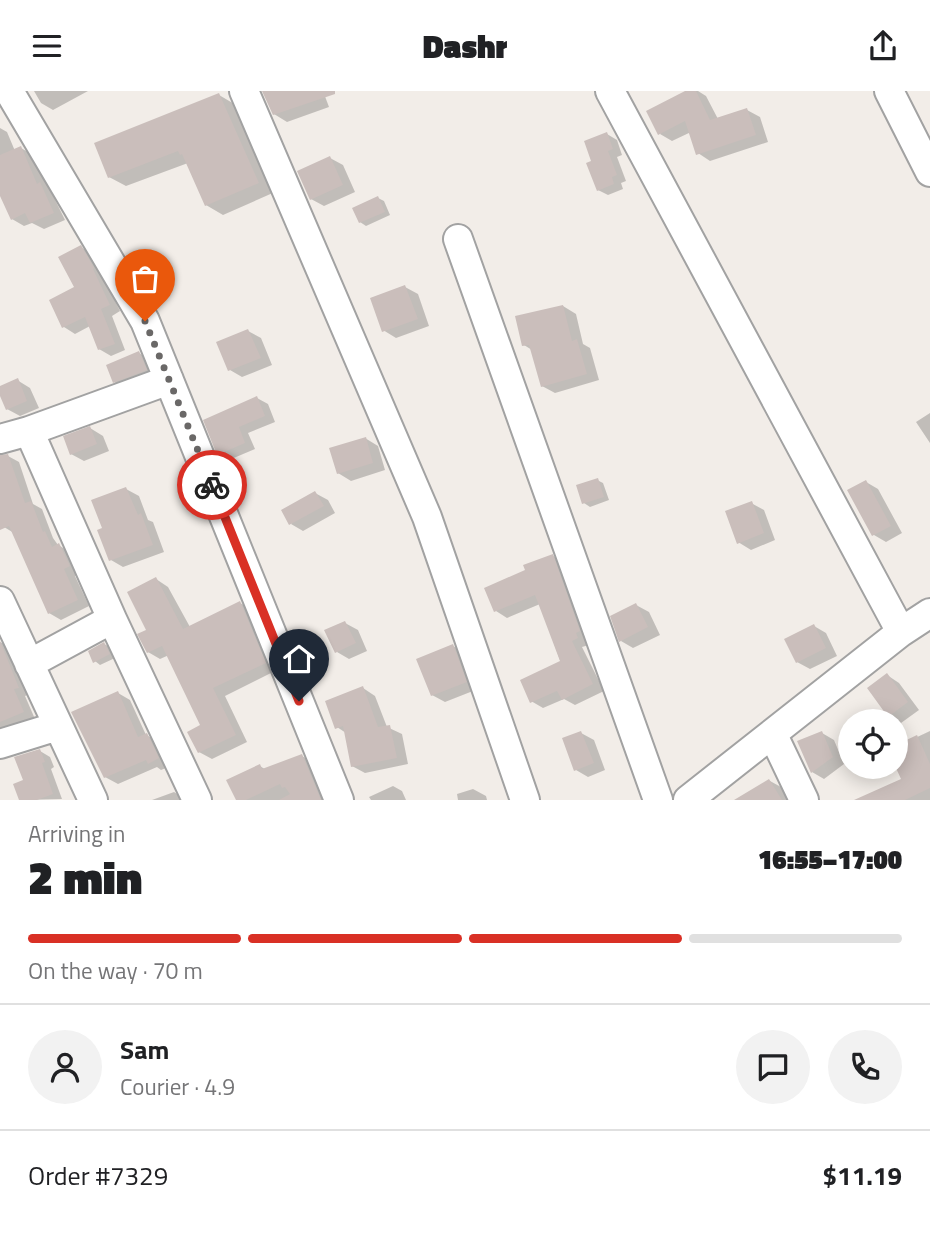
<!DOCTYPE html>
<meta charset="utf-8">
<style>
body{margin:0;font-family:"Titillium Web",sans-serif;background:#f2f2f2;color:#202124;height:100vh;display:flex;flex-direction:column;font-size:26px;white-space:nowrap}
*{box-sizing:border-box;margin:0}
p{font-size:23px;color:#757577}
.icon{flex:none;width:38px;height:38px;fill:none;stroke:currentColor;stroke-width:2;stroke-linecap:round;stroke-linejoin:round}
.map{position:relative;height:709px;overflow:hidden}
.side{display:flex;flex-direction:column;background:#fff;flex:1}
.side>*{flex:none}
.fabs{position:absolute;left:838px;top:618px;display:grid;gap:14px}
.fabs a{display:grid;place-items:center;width:70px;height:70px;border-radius:50%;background:#fff;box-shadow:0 4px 18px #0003;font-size:35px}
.pin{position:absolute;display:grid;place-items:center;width:60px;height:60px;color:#fff;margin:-72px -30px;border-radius:50% 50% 50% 0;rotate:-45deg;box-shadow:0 0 7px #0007}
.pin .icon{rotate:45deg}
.courier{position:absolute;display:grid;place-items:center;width:70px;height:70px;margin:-35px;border:5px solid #d93025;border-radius:50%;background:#fff;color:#222;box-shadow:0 2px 9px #0007}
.headline em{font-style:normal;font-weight:800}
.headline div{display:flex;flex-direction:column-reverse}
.headline{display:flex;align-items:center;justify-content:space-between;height:119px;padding:0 28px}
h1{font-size:46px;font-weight:800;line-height:52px}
.bar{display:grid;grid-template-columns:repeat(4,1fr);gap:10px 7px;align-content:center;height:84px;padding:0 28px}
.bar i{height:9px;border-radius:5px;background:#e0e0e0}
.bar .on{background:#d93025}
.bar p{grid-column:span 4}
.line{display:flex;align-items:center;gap:18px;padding:0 28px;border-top:2px solid #e0e0e0}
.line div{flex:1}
.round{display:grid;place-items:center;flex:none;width:74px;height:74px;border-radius:37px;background:#f2f2f2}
header{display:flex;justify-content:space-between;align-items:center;height:91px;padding:0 28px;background:#fff;font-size:32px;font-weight:800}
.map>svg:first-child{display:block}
</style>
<header><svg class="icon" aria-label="menu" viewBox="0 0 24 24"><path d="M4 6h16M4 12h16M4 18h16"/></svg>Dashr<svg class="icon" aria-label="share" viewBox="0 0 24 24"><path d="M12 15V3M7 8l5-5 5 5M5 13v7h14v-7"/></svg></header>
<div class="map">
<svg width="930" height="709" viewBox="0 0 930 709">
<rect width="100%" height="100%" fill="#f2ede8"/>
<!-- shadow -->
<path fill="#0003" d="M34 0H88L53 19 41 12Z
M264 0H323L329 16 287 31 274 23Z
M689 0H698L706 5 718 28 747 19 760 26 768 51 710 70 698 62 691 41 672 50 660 43Z
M219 4 236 14 275 101 223 124 206 114 188 72 126 95 109 86Z
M0 37 7 41 15 60 21 57 33 64 65 129 44 138 32 132 24 135 12 128 0 101Z
M607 43 617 49 622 64 617 66 626 90 621 92 623 98 608 104 598 99 594 71Z
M330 67 343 74 355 101 324 115 311 108Z
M378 107 384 110 390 124 366 135 360 131Z
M81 156 92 163 120 220 112 225 125 259 111 265 99 258 90 235 75 243 64 236 51 210 77 197Z
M405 196 418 203 429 235 396 247 383 239Z
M563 215 576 223 583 253 590 257 599 289 555 302 542 295 532 259 524 254Z
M248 240 261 247 272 274 242 286 230 279Z
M139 262 152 270 158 286 127 298 114 291Z
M17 289 30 297 39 317 20 325 7 318 0 300V297Z
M257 307 268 313 275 331 248 342 255 358 229 369 219 363Z
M930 322V352L916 331Z
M90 337 103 345 109 360 84 370 71 363Z
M365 347 378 355 385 379 351 390 338 382Z
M0 365H8L19 371 33 413 42 418 53 447 58 454 70 461 80 482 75 485 89 515 61 529 49 522 14 442 4 436 0 428Z
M597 389 603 392 609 409 590 416 584 412Z
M866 391 878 398 902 442 886 451 874 444Z
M126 398 139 405 148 429 153 431 164 461 123 476 111 469 104 438Z
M315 402 328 409 335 422 303 440 291 433Z
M751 412 764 419 775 449 751 459 738 451Z
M553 465 564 472 589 554 582 556 604 600 575 614 564 608 543 617 531 610 561 572 540 513 507 527 496 520 527 480Z
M156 488 168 496 190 536 240 512 253 519 277 579 225 605 247 651 212 668 199 661 203 635 169 564 160 568 148 561V540Z
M636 514 649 521 660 544 633 557 621 550Z
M345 532 358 539 367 560 349 568 337 561Z
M814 535 826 542 837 565 810 578 797 571Z
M0 551 12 557 30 603 25 605 35 628 0 643Z
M104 553 110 556 115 567 100 574 95 570Z
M453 555 466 562 478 598 445 611 432 604Z
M887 584 899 592 919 619 901 632 889 625Z
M363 597 375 605 387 636 402 643 408 673 365 682 352 675 346 642 337 636Z
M118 602 130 609 146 644 159 651 171 675 161 679 157 676 118 693 105 686Z
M930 640V709H858L903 689 896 673V656Z
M581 642 594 649 605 679 588 686 576 679Z
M822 642 834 649 844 673 824 688 812 681Z
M40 660 50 666 54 676 51 678 62 708 21 709 25 690Z
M302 665 314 672 329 709H238L260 675 266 679Z
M770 690 781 696 789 709H749Z
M393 695 402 700 406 709H371L369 706Z
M473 698 486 705 487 709H458L457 703Z
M174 701 187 709H152Z"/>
<!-- building -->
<path fill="#cabebb" d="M262 0H335V3L273 24Z
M685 0H696L710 29 747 17 756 44 696 64 685 30 658 44 646 20Z
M219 2 259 92 205 115 182 63 180 64 178 60 108 87 94 52Z
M607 41 613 58 608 60 617 84 612 86 614 93 597 100 586 72 591 70 584 50Z
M21 55 37 93 40 91 54 122 30 132 25 122 11 129 0 105V64Z
M330 65 343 94 310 109 297 80Z
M378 105 385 121 359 132 352 117Z
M81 154 94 177 93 178 110 214 101 218 115 253 98 259 85 226 62 237 49 209 74 196 58 166Z
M405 194 418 228 382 241 370 207Z
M563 214 572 250 577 248 587 283 541 296 529 254 522 255 515 225Z
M248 238 261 267 228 280 216 251Z
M139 260 147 279 113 292 106 274Z
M18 287 27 310 6 319 0 305V295Z
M257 305 265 325 239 336 245 352 217 364 203 329Z
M90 335 97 353 70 364 63 345Z
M366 346 373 372 337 383 329 357Z
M8 363 25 412 31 410 43 441 45 440 52 456 59 452 70 475 64 478 78 509 48 523 9 435 0 439V364Z
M598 387 604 406 582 413 576 394Z
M866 389 891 435 872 445 847 399Z
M126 396 138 424 141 422 153 454 109 470 97 439 102 437 91 409Z
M315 400 324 415 289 434 281 419Z
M752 410 764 442 737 453 725 420Z
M553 463 580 540 576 542 578 547 572 550 593 593 562 609 557 600 530 612 520 589 560 570 535 504 494 521 484 497 525 479 523 474Z
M156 486 183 538 240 510 266 572 213 597 236 644 198 662 187 641 200 634 162 555 147 562 137 543 146 539 127 501Z
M636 512 648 536 619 551 610 525Z
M345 530 356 552 335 562 324 539Z
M814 533 826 557 796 572 784 548Z
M0 550 19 597 14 598 24 621 0 631Z
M104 551 110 563 93 572 88 560Z
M453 553 467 591 431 605 416 568Z
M887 582 908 611 888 626 867 597Z
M363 595 378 636 390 634 397 667 351 676 343 635 335 638 325 610Z
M118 600 138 646 147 642 159 667 148 673 146 669 104 687 71 621Z
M581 640 594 672 574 680 562 647Z
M822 640 833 666 811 682 797 650Z
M917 644 930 673V697L905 709H854L901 688 896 677V654Z
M40 658 45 671 42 672 53 703 37 709H19L13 693 23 689 14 666Z
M302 663 321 709H279L290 703 285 696 282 697 280 693 246 709H236L226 689 260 673 262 678Z
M769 688 782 709H734Z"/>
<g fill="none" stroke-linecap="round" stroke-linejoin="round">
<defs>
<path id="minor" d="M9 0 145 230 339 709
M244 0 427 426 525 709
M610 0 901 541
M889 0 930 81
M458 148 658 709
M0 348 29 340
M0 510 93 709
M112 528 29 340 169 289
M29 573 112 528 197 709
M773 644 804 709
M0 653 58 635
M688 709 901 541 930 522"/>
</defs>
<!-- minor casing -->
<use href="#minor" stroke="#a2a2a2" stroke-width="32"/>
<!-- minor -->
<use href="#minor" stroke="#fff" stroke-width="28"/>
</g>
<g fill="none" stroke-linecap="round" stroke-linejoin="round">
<!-- done -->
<path stroke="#6a6867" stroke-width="7" stroke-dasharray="0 12.6" d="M145 230 212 394"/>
<!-- route -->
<path stroke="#d93025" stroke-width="9" d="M212 394 299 610"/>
</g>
</svg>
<div class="fabs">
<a><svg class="icon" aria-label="locate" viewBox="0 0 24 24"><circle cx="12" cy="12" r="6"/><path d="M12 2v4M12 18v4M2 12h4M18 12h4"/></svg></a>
</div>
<div class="pin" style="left:145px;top:230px;background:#ea580c"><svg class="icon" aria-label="bag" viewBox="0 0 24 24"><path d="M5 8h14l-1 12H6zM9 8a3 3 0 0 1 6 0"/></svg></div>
<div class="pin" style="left:299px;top:610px;background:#1f2937"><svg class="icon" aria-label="home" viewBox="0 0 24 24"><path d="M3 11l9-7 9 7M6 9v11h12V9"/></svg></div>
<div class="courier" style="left:212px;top:394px"><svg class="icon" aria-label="bike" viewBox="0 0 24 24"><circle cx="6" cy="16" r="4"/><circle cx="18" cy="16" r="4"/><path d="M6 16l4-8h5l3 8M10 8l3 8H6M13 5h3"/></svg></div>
</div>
<section class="side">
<div class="headline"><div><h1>2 min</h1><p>Arriving in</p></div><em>16:55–17:00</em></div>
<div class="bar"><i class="on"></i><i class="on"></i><i class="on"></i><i></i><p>On the way · 70 m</p></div>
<div class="line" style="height:126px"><a class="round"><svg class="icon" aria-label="person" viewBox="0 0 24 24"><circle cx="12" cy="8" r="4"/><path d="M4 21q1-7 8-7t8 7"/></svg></a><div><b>Sam</b><p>Courier · 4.9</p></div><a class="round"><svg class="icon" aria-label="chat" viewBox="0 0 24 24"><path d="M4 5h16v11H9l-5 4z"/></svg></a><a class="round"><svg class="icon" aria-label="phone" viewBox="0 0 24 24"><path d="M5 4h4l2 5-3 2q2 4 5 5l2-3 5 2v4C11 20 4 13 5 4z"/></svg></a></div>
<div class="line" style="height:91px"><div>Order #7329</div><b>$11.19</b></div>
</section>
